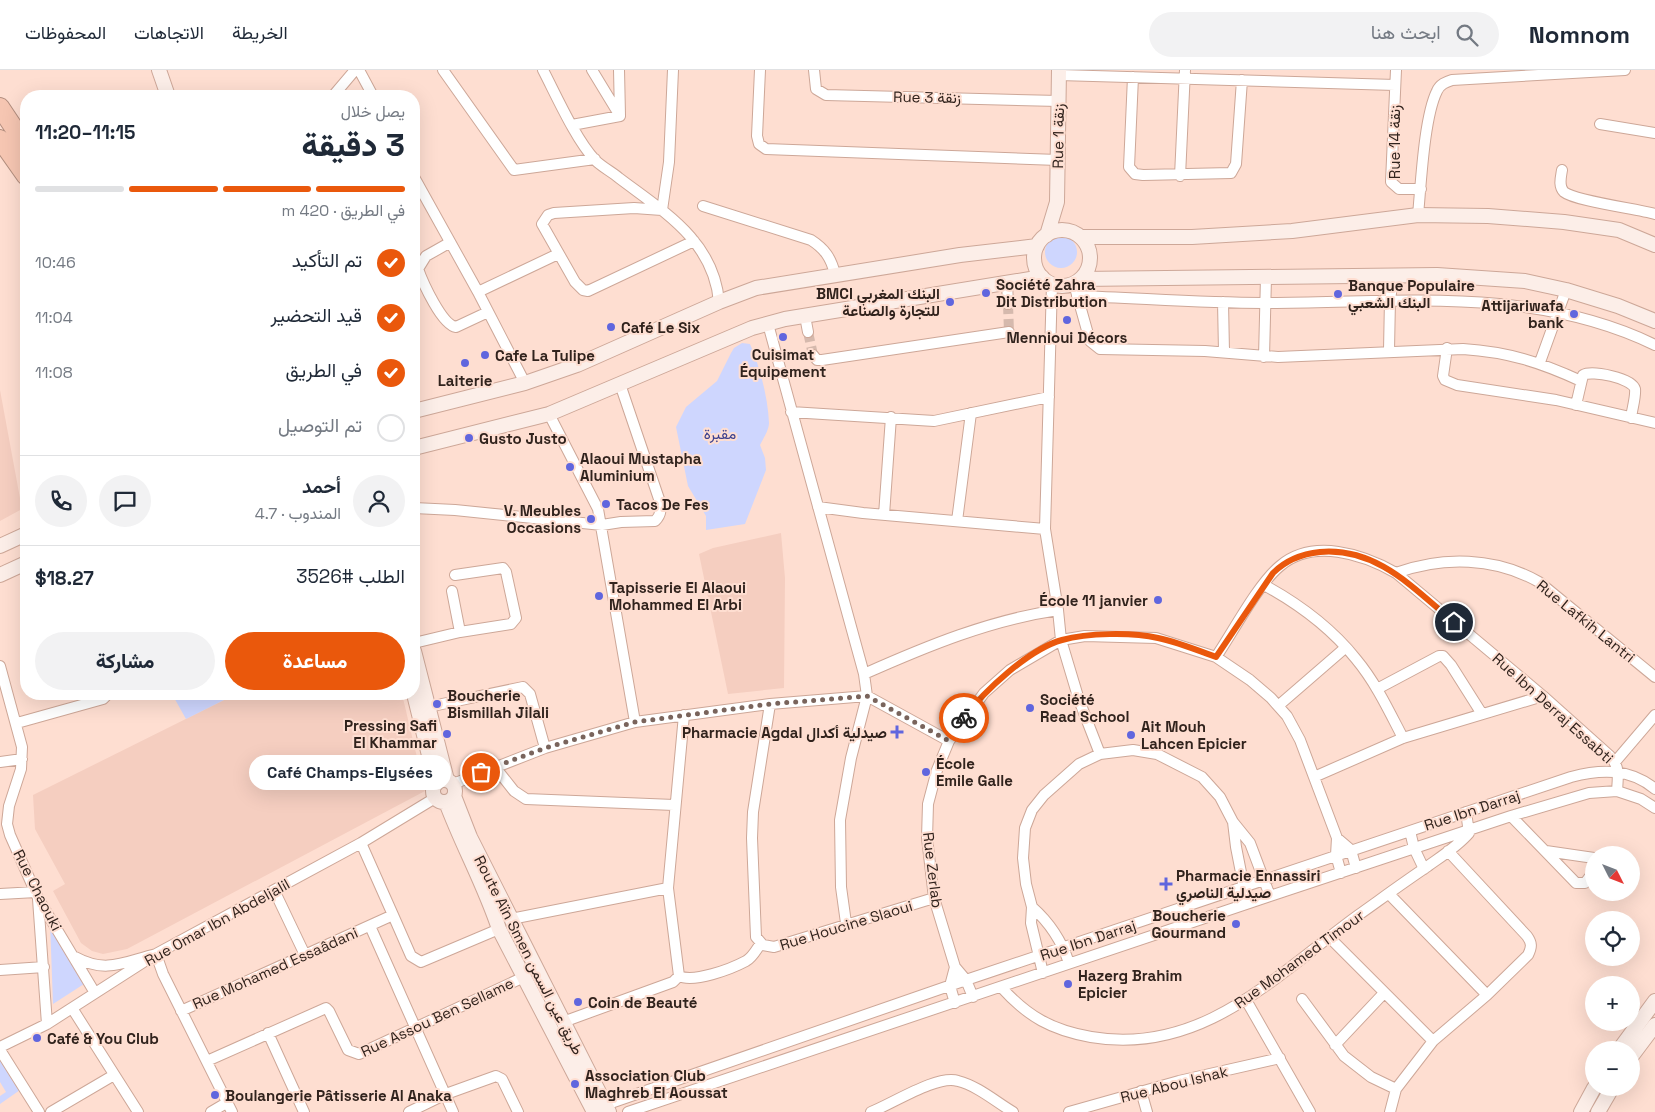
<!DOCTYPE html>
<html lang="ar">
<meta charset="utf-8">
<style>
body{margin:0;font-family:"Space Grotesk",Vazirmatn,sans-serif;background:#f2f2f3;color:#1f2937;direction:rtl;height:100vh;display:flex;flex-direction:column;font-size:19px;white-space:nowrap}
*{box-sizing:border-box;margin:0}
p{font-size:16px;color:#747a83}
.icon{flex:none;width:28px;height:28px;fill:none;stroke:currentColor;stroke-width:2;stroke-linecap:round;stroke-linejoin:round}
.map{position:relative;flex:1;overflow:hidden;direction:ltr}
.drawer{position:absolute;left:20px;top:20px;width:400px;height:610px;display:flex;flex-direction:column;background:#fff;border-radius:20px;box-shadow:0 5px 20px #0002;direction:rtl}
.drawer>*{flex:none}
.needle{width:32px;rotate:132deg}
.tools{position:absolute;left:1585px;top:776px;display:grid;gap:10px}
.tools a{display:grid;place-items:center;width:55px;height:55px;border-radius:50%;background:#fff;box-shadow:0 5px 20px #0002;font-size:25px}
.pin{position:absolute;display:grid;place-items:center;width:42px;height:42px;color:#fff;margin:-21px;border:2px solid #fff;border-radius:50%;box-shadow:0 1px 5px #0007}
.courier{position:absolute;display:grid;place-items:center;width:50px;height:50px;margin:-25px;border:4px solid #ea580c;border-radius:50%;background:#fff;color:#222;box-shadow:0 1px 6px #0007}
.bubble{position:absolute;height:35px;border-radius:18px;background:#fff;box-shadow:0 5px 20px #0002;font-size:16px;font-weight:800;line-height:35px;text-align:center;direction:rtl}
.summary em{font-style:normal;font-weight:800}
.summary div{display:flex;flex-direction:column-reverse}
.summary{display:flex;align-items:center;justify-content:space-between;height:85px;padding:0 15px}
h1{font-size:32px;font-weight:800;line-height:38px}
.bar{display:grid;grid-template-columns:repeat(4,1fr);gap:8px 5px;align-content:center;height:60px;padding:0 15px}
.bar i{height:6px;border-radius:4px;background:#e0e1e3}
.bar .active{background:#ea580c}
.bar p{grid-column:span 4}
.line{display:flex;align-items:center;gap:12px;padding:0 15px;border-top:1px solid #e0e1e3}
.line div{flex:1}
.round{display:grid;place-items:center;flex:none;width:52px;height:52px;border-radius:26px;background:#f2f2f3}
ol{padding:0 15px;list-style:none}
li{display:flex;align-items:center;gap:15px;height:55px}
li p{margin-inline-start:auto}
li .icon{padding:5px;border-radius:50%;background:#ea580c;color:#fff;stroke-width:4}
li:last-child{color:#747a83}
li i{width:28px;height:28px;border:2px solid #e0e1e3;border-radius:50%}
.button{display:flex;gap:10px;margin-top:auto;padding:10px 15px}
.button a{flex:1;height:58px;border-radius:30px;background:#ea580c;color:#fff;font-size:20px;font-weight:800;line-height:58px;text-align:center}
.button a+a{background:#f2f2f3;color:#1f2937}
header{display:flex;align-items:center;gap:30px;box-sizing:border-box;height:70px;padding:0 25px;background:#fff;border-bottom:1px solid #e0e1e3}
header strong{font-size:24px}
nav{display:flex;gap:28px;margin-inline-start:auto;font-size:18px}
.search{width:350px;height:45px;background:#f2f2f3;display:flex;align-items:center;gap:12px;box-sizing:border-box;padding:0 18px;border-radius:28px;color:#747a83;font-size:19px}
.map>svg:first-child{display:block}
</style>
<header>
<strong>Nomnom</strong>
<div class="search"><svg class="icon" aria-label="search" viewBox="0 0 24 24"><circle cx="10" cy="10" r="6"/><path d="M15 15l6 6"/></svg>ابحث هنا</div>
<nav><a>الخريطة</a><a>الاتجاهات</a><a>المحفوظات</a></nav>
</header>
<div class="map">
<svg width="1655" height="1042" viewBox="0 0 1655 1042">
<rect width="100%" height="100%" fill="#feded1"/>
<!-- built -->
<path fill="#f5cec0" d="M0 320 22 439 0 451Z
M781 463 785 508 784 618 728 624 699 484 713 478Z
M236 624H402L425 721 127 879 103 884 92 881 81 873 53 821 65 814 35 759 33 725Z"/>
<!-- green -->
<path fill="#ced6fe" d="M1045 182a16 16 0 1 1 32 0a16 16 0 1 1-32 0Z
M742 273 750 274C760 297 768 328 769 353 769 360 763 369 760 375L765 388 766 400 745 454 706 460V446L688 416 676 357 686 337 717 311 731 283 734 278Z
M172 624H236L186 649Z
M50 852 84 914 53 934Z
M0 990 20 1020 0 1034V1026L6 1022 0 1012Z"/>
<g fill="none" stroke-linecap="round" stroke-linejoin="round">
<!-- street-tunnel -->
<path stroke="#d5b9ad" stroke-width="10" stroke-dasharray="10 5" stroke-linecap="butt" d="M1008 234 1009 262
M808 262 813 285"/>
<defs>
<path id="street" d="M359 0 373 26
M443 0 514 100 595 89
M543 0C556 25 576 70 595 90 602 97 612 102 619 108 664 142 714 171 719 232
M592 0 620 46
M619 0 620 45
M673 0 669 92 662 140 634 138 554 143 548 145 542 154 575 212 583 220 588 221 694 171
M760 0 757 66 759 74 766 79 1058 90
M814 0 816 19 826 25 1059 31
M1396 0 1391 112 1399 119H1421
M1059 5 1395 15
M1133 7 1129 97 1135 104 1143 105 1231 103 1236 94 1242 10
M333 26 355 0
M1600 54 1655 63
M572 55 620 46
M1562 100C1561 107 1558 116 1564 122 1575 131 1638 139 1655 144
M1180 106 1185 0
M414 107 478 222 525 313
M703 136 811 170C825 179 831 188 835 204
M1418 145C1421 114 1424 47 1437 21 1440 14 1446 12 1452 10L1625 0
M449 173 426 186 418 199C423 213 442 255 456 257L488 242
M1007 213 1008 234
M1052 214 1045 459 1058 540 1061 570 1079 630 1100 684
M1074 214 1090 271 1100 279 1205 281 1278 287 1463 279C1508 282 1540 292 1581 311
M478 222 558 184
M1077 226C1139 228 1201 233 1263 233 1395 233 1532 215 1655 275
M1223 232 1224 282
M805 246 808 262
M768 254 864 604 867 626 851 688 840 750 841 817 846 853
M1447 278 1443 306 1445 310 1457 315 1556 330 1655 353
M1389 280 1390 229 1394 206
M813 285 817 290H822L1009 262
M1264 287 1266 207
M1540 292 1566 220
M1576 335 1583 305C1592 300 1632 308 1635 319 1636 327 1632 339 1631 348
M791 342 934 351 1049 327
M549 344 598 439 635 652
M818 437 863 443 1045 459
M414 438 455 440 602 455 621 452 655 451C662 444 661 439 659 429L620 314
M884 445 891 347
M957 451 971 343
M1396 503C1443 486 1495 487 1539 512L1655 607
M455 505 503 498 506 502 516 548 511 554 460 562
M1264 515C1297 533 1332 559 1356 589 1376 613 1389 641 1403 668
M414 573 460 562 452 521
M1216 587C1233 562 1258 514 1280 496 1313 468 1363 484 1396 503L1543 626 1610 686C1620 697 1618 706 1617 721
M0 596 22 677 21 699 9 736 7 754 10 765 38 828 95 923
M864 604C927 576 990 550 1058 540
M1377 619 1439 586H1443L1451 595 1482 644
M770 634 753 742 752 768 756 867 763 875 774 877 934 828
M1278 636 1345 578
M428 637 523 617 530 624 545 678
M17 653 103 629 108 624
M0 692 22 689
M1615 692 1655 645
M495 697 514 721 526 729 674 735
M1314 707 1403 668 1543 626
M453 714 545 678 635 652 770 634 867 626 949 671
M1511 746 1576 813H1585L1594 801
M1233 752 1236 777 1247 833
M1410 761 1414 778 1424 799
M1337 768 1351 780 1356 798
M1546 781 1594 788
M274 820 305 885
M0 824 36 822
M1389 824 1487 925
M38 829 47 954
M1032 837C1049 852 1062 872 1069 893
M393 845 411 886 421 892 499 859
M511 849 668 818
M370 856 453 1042
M1329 867 1433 971
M75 887C106 904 124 892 156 884L163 904 232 1042
M955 897 950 916 955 933
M0 900 44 897
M1043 903 1031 853 1032 837 1026 814 1023 788 1025 758 1032 740 1044 725 1079 694 1100 684 1133 680 1157 684 1202 707 1220 727 1233 752 1250 773 1270 826
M679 906C694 913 731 899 746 891 753 887 756 880 761 873
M1001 917C1028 947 1052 960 1091 967 1202 986 1276 905 1357 846 1381 829 1404 812 1428 796 1442 786 1458 776 1469 763L1466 742
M973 927 966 910 955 897 934 828 927 768 928 734 937 700 949 671 984 623 1010 600 1061 570 1085 566 1156 568 1216 587 1250 610 1271 628 1287 646 1300 670 1337 768 1336 785 1341 803
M1302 929 1344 986 1371 1007 1396 1019
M1246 930 1310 1042
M72 938 138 1042
M181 941 393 845 361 773
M563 952 673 912 679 906 668 818 684 645
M268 963 304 1042
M1335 975 1384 923
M0 977 47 954 156 884 361 773 435 728
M0 980 39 1042
M207 991 326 938 329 941 348 980 359 984 524 907
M1141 1021 1147 1042
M605 1035 966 910 1571 707C1601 699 1630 698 1655 719
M51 1042 114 1005
M211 1042 228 1032
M409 1042 446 1024 496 1006 502 1009 518 1042
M628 1042 1270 826 1511 746 1589 723 1617 721 1641 729 1655 738
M871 1042C892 1034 938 1004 958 1011 978 1016 996 1032 1013 1042
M1069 1042 1179 1011 1280 988
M1390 1042 1396 1019 1433 971 1487 925 1528 885C1532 877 1532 873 1527 866L1448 781"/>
<path id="secondary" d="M159 0 168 26
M1034 188a28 28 0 1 1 56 0a28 28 0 1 1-56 0Z
M1047 165 1057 132 1059 0
M1081 167H1192L1292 161 1418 145 1488 146 1564 152 1619 160 1655 175
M1081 209 1437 205 1525 211 1566 220 1618 236 1655 251
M414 341 525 313 577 295 719 232 756 218 960 185 1037 176
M414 378 549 344 752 258 785 249 1042 207
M0 476 26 464
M0 505 26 493
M414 581 447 710
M414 624 436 714
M433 721a11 11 0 1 1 22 0a11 11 0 1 1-22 0Z
M454 726 470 767 609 1042
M446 732C462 775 485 816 499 859L594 1042
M1619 980 1655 931
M1631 987 1655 955
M1581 1042 1594 1018
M1598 1042 1612 1018"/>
<path id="highway" d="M0 37 26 76
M0 69 26 106"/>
</defs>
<!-- street casing -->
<use href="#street" stroke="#cda798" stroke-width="12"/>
<!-- secondary casing -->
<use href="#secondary" stroke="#cda798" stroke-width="16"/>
<!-- highway casing -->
<use href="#highway" stroke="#b18d7e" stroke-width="20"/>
<!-- street -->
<use href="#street" stroke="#fff" stroke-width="10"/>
<!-- secondary -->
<use href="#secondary" stroke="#fceee8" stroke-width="14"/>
<!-- highway -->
<use href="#highway" stroke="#f6c6b2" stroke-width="18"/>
</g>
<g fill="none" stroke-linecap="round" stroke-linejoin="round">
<!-- done -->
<path stroke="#79645c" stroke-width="5" stroke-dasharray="0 9" d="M481 702 545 678 635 652 770 634 867 626 949 671 964 648"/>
<!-- route -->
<path stroke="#ea580c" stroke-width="6" d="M964 648C984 621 1029 579 1062 570 1087 563 1132 562 1158 568 1177 572 1197 580 1216 587L1273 503C1286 490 1301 484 1320 482 1377 477 1414 519 1454 552"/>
</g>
<!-- markers -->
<g fill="#6066de" stroke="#feded1" stroke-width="2">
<circle cx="986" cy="223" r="5"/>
<circle cx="1338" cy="224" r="5"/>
<circle cx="950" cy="232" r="5"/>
<circle cx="1574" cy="244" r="5"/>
<circle cx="1067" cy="250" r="5"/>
<circle cx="611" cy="257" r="5"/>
<circle cx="783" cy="267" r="5"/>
<circle cx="485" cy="285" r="5"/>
<circle cx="465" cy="293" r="5"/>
<circle cx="469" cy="368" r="5"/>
<circle cx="570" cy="397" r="5"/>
<circle cx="606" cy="434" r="5"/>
<circle cx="591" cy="449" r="5"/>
<circle cx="599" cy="526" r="5"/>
<circle cx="1158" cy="530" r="5"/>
<circle cx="437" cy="634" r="5"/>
<circle cx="1030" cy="638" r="5"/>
<path d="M894.5 654.5h5v5h5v5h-5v5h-5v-5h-5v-5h5z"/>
<circle cx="447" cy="664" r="5"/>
<circle cx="1131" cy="665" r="5"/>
<circle cx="926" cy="702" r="5"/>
<path d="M1163.5 806.5h5v5h5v5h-5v5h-5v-5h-5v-5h5z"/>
<circle cx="1236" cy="854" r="5"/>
<circle cx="1068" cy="914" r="5"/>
<circle cx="578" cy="932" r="5"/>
<circle cx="37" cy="968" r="5"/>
<circle cx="575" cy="1014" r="5"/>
<circle cx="215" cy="1025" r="5"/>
</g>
<g text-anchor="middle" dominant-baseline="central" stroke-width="4" stroke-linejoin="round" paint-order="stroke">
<!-- street labels -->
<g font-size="15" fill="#31231d" stroke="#feded1">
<text transform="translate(927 27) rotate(1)">Rue 3 زنقة</text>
<text transform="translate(1058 66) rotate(-89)">Rue 1 زنقة</text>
<text transform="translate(1394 72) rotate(-90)">Rue 14 زنقة</text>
<text transform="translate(1586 551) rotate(39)">Rue Lafkih Lantri</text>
<text transform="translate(1553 638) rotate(42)">Rue Ibn Derraj Essabti</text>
<text transform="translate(1472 740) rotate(-18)">Rue Ibn Darraj</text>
<text transform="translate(933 800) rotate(83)">Rue ZerIab</text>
<text transform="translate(38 820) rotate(63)">Rue Chaouki</text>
<text transform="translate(217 852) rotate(-29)">Rue Omar Ibn Abdeljalil</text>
<text transform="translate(846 855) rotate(-17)">Rue Houcine Slaoui</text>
<text transform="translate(1088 870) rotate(-18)">Rue Ibn Darraj</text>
<text transform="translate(529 885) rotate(63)">Route Aïn Smen طريق عين السمن</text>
<text transform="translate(1299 889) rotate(-36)">Rue Mohamed Timour</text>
<text transform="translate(275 898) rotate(-24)">Rue Mohamed Essaâdani</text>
<text transform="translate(437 947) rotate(-25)">Rue Assou Ben Sellame</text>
<text transform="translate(1174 1014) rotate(-14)">Rue Abou Ishak</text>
</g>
<!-- poi labels -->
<g font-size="15" font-weight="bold" fill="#31231d" stroke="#feded1" text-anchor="start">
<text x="996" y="214">Société Zahra<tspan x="996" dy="17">Dit Distribution</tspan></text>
<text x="1348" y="215">Banque Populaire<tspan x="1348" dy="17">البنك الشعبي</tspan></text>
<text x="940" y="223" text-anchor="end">BMCI البنك المغربي<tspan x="940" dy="17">للتجارة والصناعة</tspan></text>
<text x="1564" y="235" text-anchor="end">Attijariwafa<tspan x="1564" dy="17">bank</tspan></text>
<text x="621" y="257">Café Le Six</text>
<text x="1067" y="267" text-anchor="middle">Mennioui Décors</text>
<text x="783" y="284" text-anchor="middle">Cuisimat<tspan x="783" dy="17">Équipement</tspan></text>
<text x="495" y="285">Cafe La Tulipe</text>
<text x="465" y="310" text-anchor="middle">Laiterie</text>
<text x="479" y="368">Gusto Justo</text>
<text x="580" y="388">Alaoui Mustapha<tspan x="580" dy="17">Aluminium</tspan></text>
<text x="616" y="434">Tacos De Fes</text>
<text x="581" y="440" text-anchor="end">V. Meubles<tspan x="581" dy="17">Occasions</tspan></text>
<text x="609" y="517">Tapisserie El Alaoui<tspan x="609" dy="17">Mohammed El Arbi</tspan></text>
<text x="1148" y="530" text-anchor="end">École 11 janvier</text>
<text x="447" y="625">Boucherie<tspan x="447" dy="17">Bismillah Jilali</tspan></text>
<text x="1040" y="629">Société<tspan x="1040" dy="17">Read School</tspan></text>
<text x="437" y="655" text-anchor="end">Pressing Safi<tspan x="437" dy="17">El Khammar</tspan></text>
<text x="1141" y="656">Ait Mouh<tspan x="1141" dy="17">Lahcen Epicier</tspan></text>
<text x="887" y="662" text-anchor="end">Pharmacie Agdal صيدلية أكدال</text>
<text x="936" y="693">École<tspan x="936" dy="17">Emile Galle</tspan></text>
<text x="1176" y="805">Pharmacie Ennassiri<tspan x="1176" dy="17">صيدلية الناصري</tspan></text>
<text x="1226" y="845" text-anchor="end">Boucherie<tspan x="1226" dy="17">Gourmand</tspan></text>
<text x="1078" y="905">Hazerg Brahim<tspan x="1078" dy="17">Epicier</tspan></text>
<text x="588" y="932">Coin de Beauté</text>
<text x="47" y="968">Café &amp; You Club</text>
<text x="585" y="1005">Association Club<tspan x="585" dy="17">Maghreb El Aoussat</tspan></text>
<text x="225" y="1025">Boulangerie Pâtisserie Al Anaka</text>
</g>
<!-- park labels -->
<g font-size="15" fill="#3c408e" stroke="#feded1">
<text x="720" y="363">مقبرة</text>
</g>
</g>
</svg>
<div class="tools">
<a><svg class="needle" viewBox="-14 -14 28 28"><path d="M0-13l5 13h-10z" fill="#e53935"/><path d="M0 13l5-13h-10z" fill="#747a83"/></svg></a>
<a><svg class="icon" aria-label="locate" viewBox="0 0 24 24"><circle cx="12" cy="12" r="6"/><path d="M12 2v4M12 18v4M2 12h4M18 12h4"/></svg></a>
<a>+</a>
<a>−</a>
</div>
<div class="pin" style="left:481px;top:702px;background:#ea580c"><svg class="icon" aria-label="bag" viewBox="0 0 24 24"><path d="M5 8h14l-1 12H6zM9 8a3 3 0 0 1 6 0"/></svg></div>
<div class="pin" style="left:1454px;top:552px;background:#1f2937"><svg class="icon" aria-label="home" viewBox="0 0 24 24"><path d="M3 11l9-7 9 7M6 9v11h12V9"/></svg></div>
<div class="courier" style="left:964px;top:648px"><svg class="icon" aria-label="bike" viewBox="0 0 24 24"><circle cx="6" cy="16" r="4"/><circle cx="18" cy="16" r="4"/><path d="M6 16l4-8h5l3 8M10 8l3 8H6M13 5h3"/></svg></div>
<div class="bubble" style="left:249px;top:685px;width:202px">Café Champs-Elysées</div>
<section class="drawer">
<div class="summary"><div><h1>3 دقيقة</h1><p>يصل خلال</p></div><em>11:15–11:20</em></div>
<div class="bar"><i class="active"></i><i class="active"></i><i class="active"></i><i></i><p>في الطريق · 420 m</p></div>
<ol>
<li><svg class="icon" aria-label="check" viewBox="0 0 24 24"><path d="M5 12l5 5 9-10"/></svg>تم التأكيد<p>10:46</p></li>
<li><svg class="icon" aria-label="check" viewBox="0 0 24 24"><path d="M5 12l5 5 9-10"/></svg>قيد التحضير<p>11:04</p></li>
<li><svg class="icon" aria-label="check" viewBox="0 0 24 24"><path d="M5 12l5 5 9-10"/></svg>في الطريق<p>11:08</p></li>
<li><i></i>تم التوصيل</li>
</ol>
<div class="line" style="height:90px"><a class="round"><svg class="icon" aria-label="person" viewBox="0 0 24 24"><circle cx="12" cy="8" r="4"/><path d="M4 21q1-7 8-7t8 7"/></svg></a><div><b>أحمد</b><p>المندوب · 4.7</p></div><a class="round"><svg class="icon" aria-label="chat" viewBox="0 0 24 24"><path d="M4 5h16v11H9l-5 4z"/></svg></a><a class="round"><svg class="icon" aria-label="phone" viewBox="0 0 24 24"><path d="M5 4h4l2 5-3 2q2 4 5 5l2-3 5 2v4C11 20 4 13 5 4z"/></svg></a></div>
<div class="line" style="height:65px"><div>الطلب #3526</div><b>$18.27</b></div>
<div class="button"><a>مساعدة</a><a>مشاركة</a></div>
</section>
</div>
